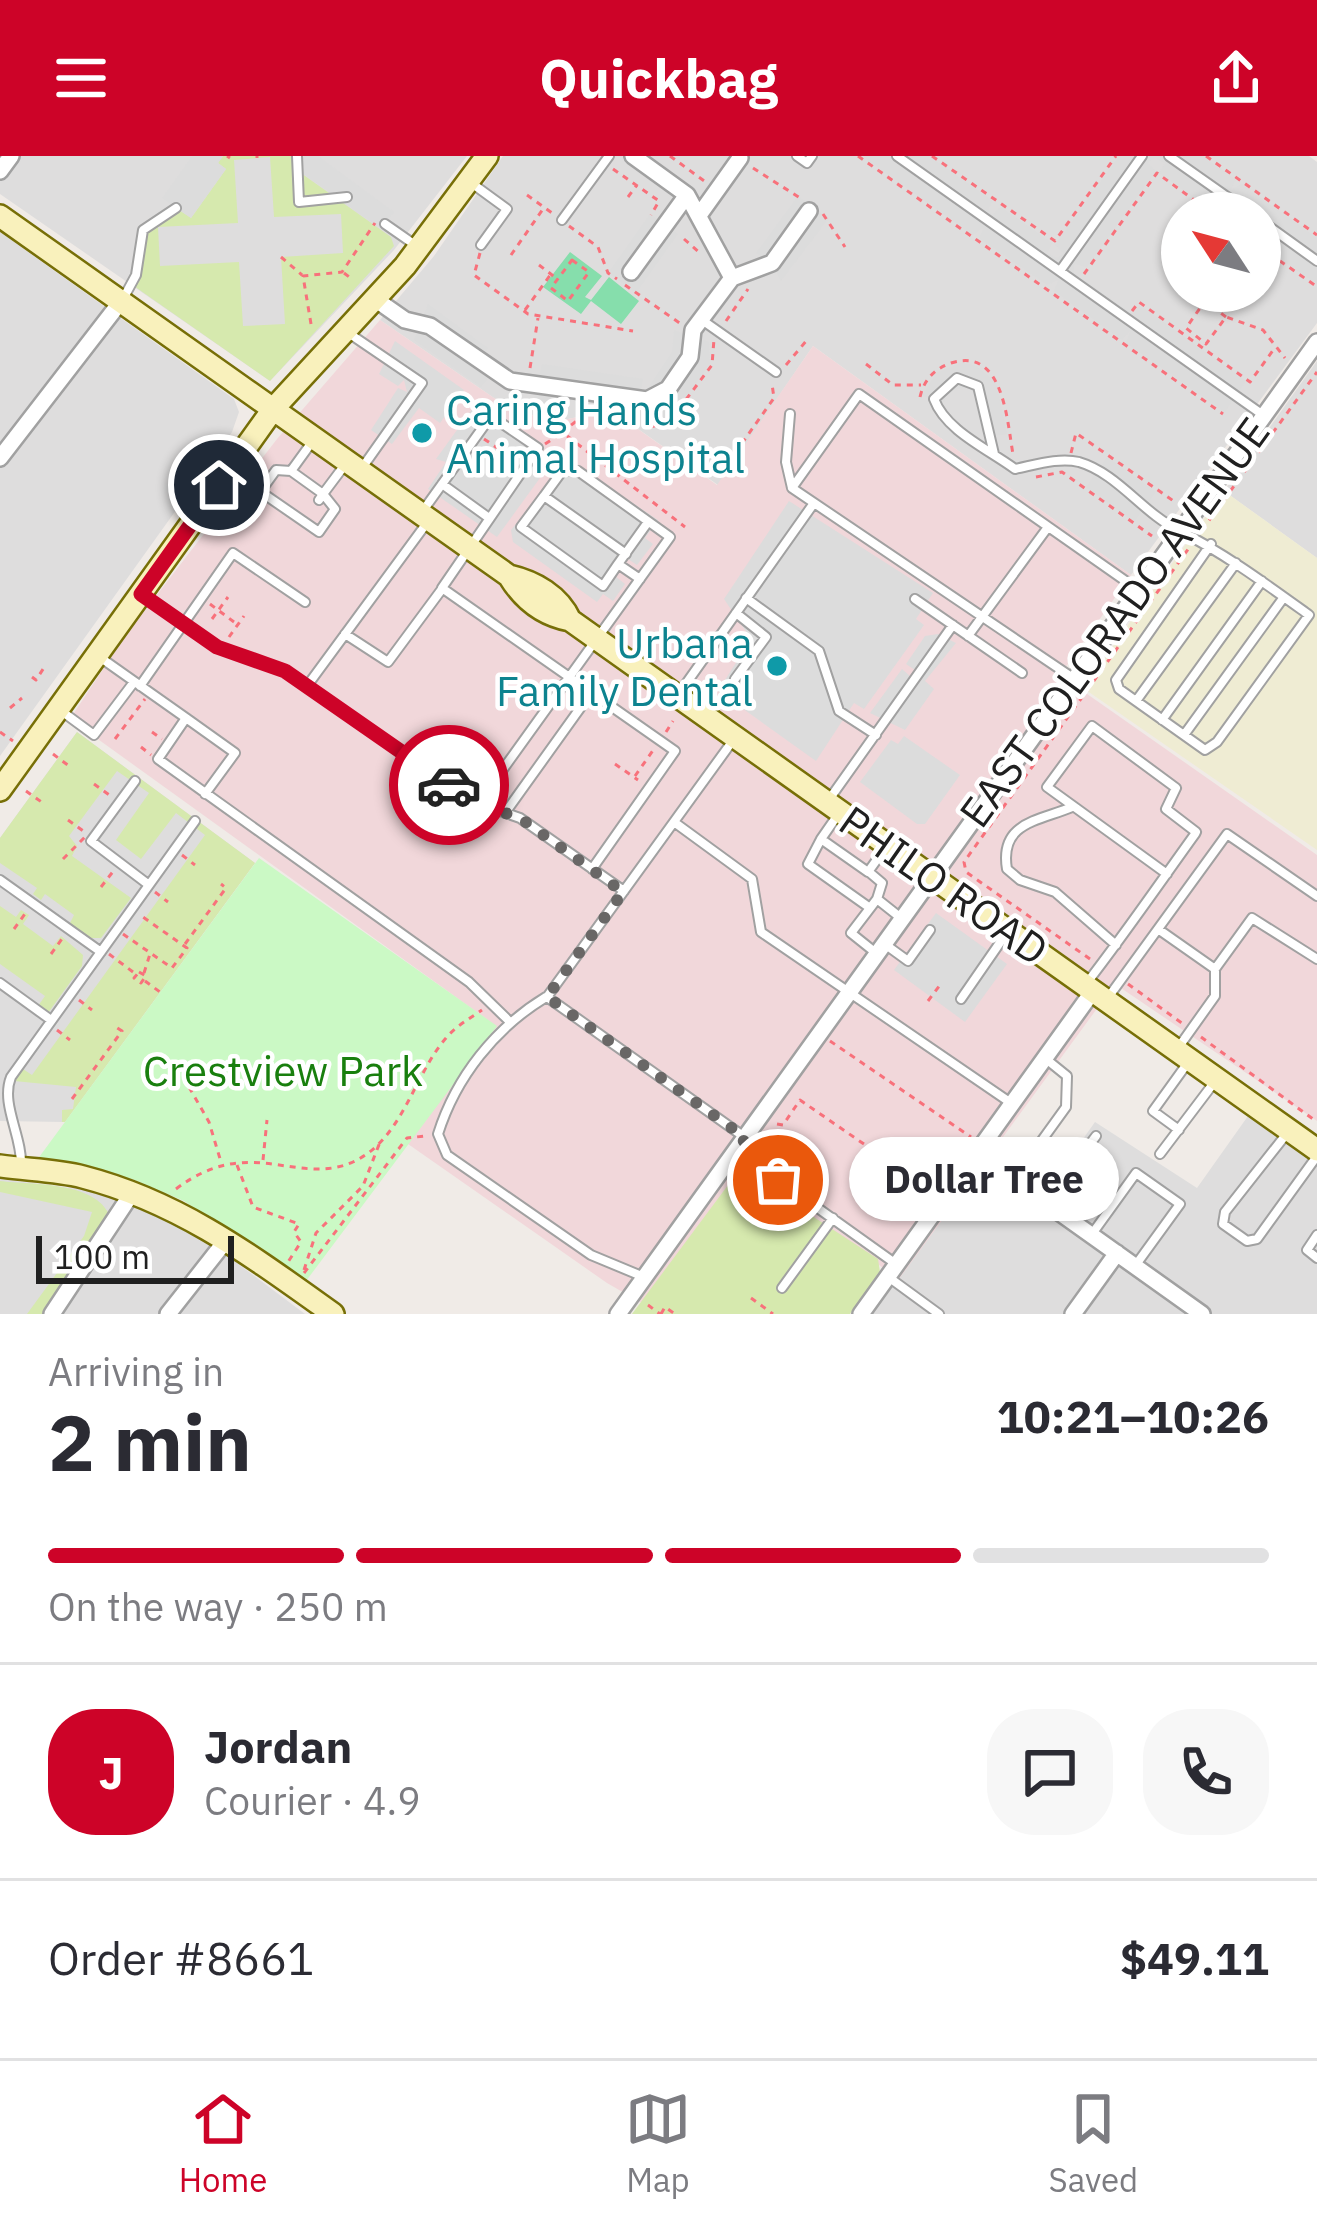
<!DOCTYPE html>
<meta charset="utf-8">
<style>
body{margin:0;font-family:"IBM Plex Sans",sans-serif;background:#f7f7f7;color:#2b2b33;height:100vh;display:flex;flex-direction:column;font-size:45px;white-space:nowrap}
*{box-sizing:border-box;margin:0}
p{font-size:39px;color:#7c7c81}
.icon{flex:none;width:66px;height:66px;fill:none;stroke:currentColor;stroke-width:2;stroke-linecap:round;stroke-linejoin:round}
.map{position:relative;height:1158px;overflow:hidden}
.sheet{display:flex;flex-direction:column;background:#fff;flex:1}
.sheet>*{flex:none}
.needle{width:78px;rotate:306deg}
.controls{position:absolute;left:1161px;top:36px;display:grid;gap:24px}
.controls a{display:grid;place-items:center;width:120px;height:120px;border-radius:50%;background:#fff;box-shadow:0 3px 9px #0004;font-size:60px}
.scale{position:absolute;left:36px;bottom:30px;width:198px;box-sizing:border-box;padding-left:12px;border:6px solid #202020;border-top:0;font-size:33px;line-height:42px;white-space:nowrap;color:#202020;-webkit-text-stroke:9px #fff;paint-order:stroke}
.pin{position:absolute;display:grid;place-items:center;width:102px;height:102px;color:#fff;margin:-51px;border:6px solid #fff;border-radius:50%;box-shadow:0 3px 12px #0007}
.courier{position:absolute;display:grid;place-items:center;width:120px;height:120px;margin:-60px;border:9px solid #cd0328;border-radius:50%;background:#fff;color:#222;box-shadow:0 3px 15px #0007}
.bubble{position:absolute;height:84px;border-radius:42px;background:#fff;box-shadow:0 3px 9px #0004;font-size:39px;font-weight:700;line-height:84px;text-align:center}
.summary em{font-style:normal;font-weight:700}
.summary div{display:flex;flex-direction:column-reverse}
.summary{display:flex;align-items:center;justify-content:space-between;height:204px;padding:0 48px}
h1{font-size:78px;font-weight:700;line-height:90px}
.bar{display:grid;grid-template-columns:repeat(4,1fr);gap:18px 12px;align-content:center;height:144px;padding:0 48px}
.bar i{height:15px;border-radius:9px;background:#e1e1e2}
.bar .active{background:#cd0328}
.bar p{grid-column:span 4}
.line{display:flex;align-items:center;gap:30px;padding:0 48px;border-top:3px solid #e1e1e2}
.line div{flex:1}
.round{display:grid;place-items:center;flex:none;width:126px;height:126px;border-radius:48px;background:#f7f7f7}
header{display:flex;justify-content:space-between;align-items:center;height:156px;padding:0 48px;background:#cd0328;color:#fff;font-size:54px;font-weight:700}
.menu{display:flex;justify-content:space-around;align-items:center;height:168px;border-top:3px solid #e1e1e2;background:#fff;font-size:33px;color:#7c7c81}
.menu a{display:grid;justify-items:center;gap:6px}
.menu .active{color:#cd0328}
.map>svg:first-child{display:block}
</style>
<header><svg class="icon" aria-label="menu" viewBox="0 0 24 24"><path d="M4 6h16M4 12h16M4 18h16"/></svg>Quickbag<svg class="icon" aria-label="share" viewBox="0 0 24 24"><path d="M12 15V3M7 8l5-5 5 5M5 13v7h14v-7"/></svg></header>
<div class="map">
<svg width="1317" height="1158" viewBox="0 0 1317 1158">
<rect width="100%" height="100%" fill="#f0ebe7"/>
<!-- residential -->
<path fill="#dedddd" fill-rule="evenodd" d="M0 0H467L394 94 270 225 0 38Z
M503 0H1309L1317 6V167L1131 419 813 190 718 329 611 254 549 267 494 242 380 164 434 100ZM1182 57H1260V135H1182Z
M0 76 234 243 239 256 232 276 0 600Z
M1317 205V402L1224 335Z
M77 576 255 707 65 966 0 965V682Z
M1248 960 1317 1008V1158H870L969 1020 986 1018 1034 1052 1095 966 1197 1032Z
M0 1023 86 1034 163 1061 198 1078 305 1158H0Z"/>
<!-- commercial -->
<path fill="#f1d7da" d="M380 164 494 242 549 267 611 254 717 329 813 190 1131 419 1060 519 1317 699V965L1115 828 899 1123 742 1013 647 1150 607 1127 408 988 496 870 70 563 123 483 277 283Z"/>
<!-- farmland -->
<path fill="#efecd3" d="M1224 335 1317 402V694L1083 532Z"/>
<!-- grass -->
<path fill="#d6e9ae" fill-rule="evenodd" d="M223 0H297L298 15 391 81 394 90 270 225 131 128 143 74 176 52 191 62 226 13 218 7ZM270 1 274 61 341 58 343 97 281 101 285 168 243 170 239 106 160 110 158 71 238 67 234 4Z
M77 576 255 707 65 966H62V954L73 953 76 931 14 925 23 913 32 919 205 679 176 657 141 703 116 684 149 637 117 615 69 680 77 690 72 700 131 742 101 782H86L69 769 74 759 45 738 41 744 33 738 37 732 0 707V682Z
M0 750 16 761 21 754 29 759 23 768 53 790 61 780 83 799 82 810 48 857 38 850 45 840 0 808Z
M740 1013 878 1103 880 1116 850 1158H632Z
M0 1025C33 1029 95 1025 110 1060L45 1158H27L84 1080 92 1056 0 1036Z"/>
<!-- park -->
<path fill="#cbf9c5" d="M259 702 497 870 303 1129 184 1045 132 1023 37 1004Z"/>
<!-- pitch -->
<path fill="#86deac" d="M570 96 602 120 585 141 591 144 609 121 639 145 621 168 591 145 581 158 543 131Z"/>
<!-- parking -->
<path fill="#dcdcdc" d="M192 0H223L218 7 226 13 191 62 162 42Z
M297 0H318L394 56 381 73 298 14Z
M862 0H929L993 45 988 53 992 59 1001 51 1052 87 1047 97 1057 102 1064 97 1055 89 1119 0H1202L1236 24 1230 35 1241 28 1317 82V128L1260 89V57H1220L1224 49 1218 45 1210 53 1159 17 1165 7 1155 2 1147 7 1156 15 1087 111 1074 108V117L1132 158 1140 149 1246 225 1225 256 1126 187 1130 175 1122 184 1054 135 1058 124 1047 129 979 82 984 71 973 79Z
M798 40 829 62 781 125 772 107 756 97Z
M650 58 678 78 636 137 608 117Z
M428 148 488 192 482 201 487 224 481 231 414 184Z
M674 174 709 186 710 208 668 265 649 270 644 238 672 196Z
M395 185 464 234 440 267 419 252 392 288 371 274 398 232 407 236 404 224 398 230 379 218Z
M961 207 975 209 996 226 1007 278 985 281 979 243 968 231 949 235 944 246 922 240 936 217Z
M542 208 643 223 639 252 581 246 580 242H572L567 251 533 248Z
M478 245 545 292 538 303 548 311 497 381 428 333 446 306 436 303Z
M1107 301 1156 336 1134 366 1086 331Z
M568 304 658 364 645 382 653 388 637 409 628 403 615 420 625 428 613 445 603 438 597 446 513 386 511 374Z
M789 345 933 437 916 463 924 469 864 553 854 547 816 605 718 535 751 483 724 443Z
M938 478 956 487 925 525 934 533 905 574 870 557 902 513 910 520 915 514 906 508 925 480Z
M904 580 960 619 925 668H917L860 626 891 584 898 588Z
M936 757 1007 808 965 866 894 814Z"/>
<g fill="none" stroke-linecap="round" stroke-linejoin="round">
<defs>
<path id="lane" d="M297 0 299 46 347 41
M797 0 807 7 812 0
M897 0 1263 259
M1169 0 1250 57
M470 26 507 53 481 89
M562 64 609 0
M1260 64 1317 105
M385 68 418 91
M1060 115 1142 0
M123 143 136 119 143 74 176 52
M702 164 776 216
M347 176 422 227 362 312
M790 258 786 306 792 332 1073 522
M312 286 291 315 323 338 344 310
M994 298 978 230 957 222 934 243C946 275 988 293 1015 313 1035 309 1059 301 1079 306 1117 317 1143 357 1178 374 1224 397 1266 428 1309 459L1217 586 1205 594 1119 533 1116 524 1211 388
M442 328 489 362
M220 330 250 350 276 314 291 315
M792 332 859 238 1137 433
M261 336 319 376 335 353 323 338 319 344
M422 356 491 260 538 292 442 432 675 595 592 713
M236 370 250 350
M618 408 603 430 521 371 544 340 626 398
M640 423 618 408 648 366
M142 439 217 491 285 515 474 646 520 662 624 735
M746 442 819 495 839 555 876 579
M915 443 1022 517
M345 478 388 506 442 433
M968 480 1048 371
M101 502 186 562 158 603 469 826 508 864
M735 523 766 481 736 457
M140 530 233 397 305 446
M307 530 429 364
M678 539 814 347
M1136 545 1236 407
M60 554 94 579 134 526
M186 562 235 597 205 638
M1162 564 1262 425
M1184 579 1284 441
M734 583 547 841 743 980
M135 625 91 685 149 729
M828 645 953 469
M478 648 670 381 578 315 563 314 544 340
M1072 651C1039 665 999 666 1007 713L1020 724 1055 736 1116 789
M505 657 591 537
M837 660 821 683 868 716 886 691
M674 666 752 723 761 776 1011 947
M821 683 808 708 870 752
M869 716 882 727 877 743
M0 724 101 796
M1158 773 1215 813
M886 789 908 805 930 774
M876 797 851 777 877 743 901 762
M0 827 51 864
M1086 828C1124 779 1159 728 1195 678L1196 676 1166 653 1176 632 1092 570 1047 631 1167 718
M546 841C495 872 456 921 438 978L447 999 591 1099 644 1121
M961 843 1008 775
M1107 843 1227 678 1317 740
M1178 892 1215 840V813L1252 762 1317 803
M1179 974 1153 955 1189 905
M1288 976 1225 1056 1223 1068 1247 1085 1257 1083 1317 1000
M738 995 896 1108
M1160 998 1216 924
M21 1011C23 981 0 948 11 921L195 665
M1014 1023 1066 951 1067 920 1046 903
M1046 1046 1096 980
M1092 1078 1136 1017 1180 1048 1135 1110
M1317 1079 1307 1094 1317 1102
M887 1120 939 1158
M782 1132 833 1062"/>
<path id="street" d="M633 0 687 39 732 122
M0 15 11 0
M700 58 740 2
M631 116 687 39
M375 143 405 164 430 170 510 225 647 244 668 233 690 201 693 174 732 122 772 107 809 55
M0 302 122 144
M976 997 1202 1158
M52 1158 132 1037
M168 1158 227 1083
M618 1158 1317 186
M861 1158 1093 835
M1073 1158 1117 1097"/>
<path id="secondary" d="M0 60 509 420C535 426 559 440 570 464
M509 420C523 443 543 459 570 464L1317 994
M0 634 274 252 405 110 487 0
M0 1010C28 1014 56 1014 83 1021 180 1046 253 1101 333 1158"/>
</defs>
<!-- lane casing -->
<use href="#lane" stroke="#a1a1a1" stroke-width="12"/>
<!-- street casing -->
<use href="#street" stroke="#a1a1a1" stroke-width="20"/>
<!-- secondary casing -->
<use href="#secondary" stroke="#776f07" stroke-width="26"/>
<!-- path -->
<path stroke="#f8717b" stroke-width="3" stroke-dasharray="6 6" stroke-linecap="butt" d="M227 0 230 2
M257 0V2
M670 0 707 27
M858 0 1223 258
M932 0 1055 85 1116 0
M1206 0 1317 79
M753 12 800 42
M613 13 659 45 651 59
M527 39 552 57
M628 41 637 29
M823 58 845 91
M569 70 598 91 608 117 617 123
M684 83 701 98
M1260 91 1316 130
M480 97 474 119 528 158 633 175
M511 99 543 53
M281 101 302 119
M572 104 589 116 568 145 551 132Z
M539 109 556 122
M344 117 353 124
M1084 118 1157 17 1212 57
M625 129 681 168
M525 154 551 118
M1132 155 1139 146 1250 226 1274 193
M1226 161 1205 145 1186 172 1206 188 1226 161 1263 174 1285 202
M726 165 748 133
M311 168 303 120 342 116 375 67
M866 208 893 229H921
M786 209 807 184
M530 212 538 162
M920 241C924 224 934 213 951 207 1004 190 1007 266 1013 298
M595 251 562 276 685 371
M650 271 669 266 712 209 714 183
M484 283 502 295
M545 288 562 277
M1071 297 1076 277 1175 346
M728 307 774 242 772 228
M1036 321 1062 316 1152 380
M1202 374 1317 216
M210 448 238 469
M212 463 228 441
M229 481 244 460
M32 521 36 524 45 510
M10 552 22 542
M0 576 13 585
M152 576 162 583
M666 576 673 565
M115 583 145 543
M141 591 151 599
M53 598 69 610
M615 608 638 624
M635 620 654 593
M94 628 112 641
M26 635 43 647
M68 664 86 677
M182 699 195 709
M63 703 85 681
M101 731 115 713
M155 736 168 746
M14 773 27 755
M123 778 172 812 187 792 140 759
M185 788 226 732 221 728
M51 798 64 780
M109 798 137 819
M1090 803 966 716 964 706 1189 392
M139 816 146 820 141 827 134 822Z
M144 817 150 798
M145 825 160 836
M1128 828 1183 868
M79 844 92 854
M928 845 940 829
M57 874 70 884
M1201 881 1317 966
M830 885 971 981
M189 931 209 966 221 1006
M72 943 122 875 116 871
M777 968 783 969 800 944 932 1035
M263 1004 267 964
M237 1009 253 1051 299 1068 294 1076 301 1086 288 1106
M176 1033C250 977 296 1031 353 1006 403 983 413 920 446 882 456 870 469 863 482 854
M304 1114 316 1077 363 1030 380 986
M304 1117 407 982 425 980
M751 1142 773 1158
M648 1149 660 1158
M661 1158 665 1151 675 1158"/>
<!-- lane -->
<use href="#lane" stroke="#fff" stroke-width="8"/>
<!-- street -->
<use href="#street" stroke="#fff" stroke-width="15"/>
<!-- secondary -->
<use href="#secondary" stroke="#f9f1bc" stroke-width="21"/>
</g>
<g fill="none" stroke-linecap="round" stroke-linejoin="round">
<!-- done -->
<path stroke="#696766" stroke-width="12" stroke-dasharray="0 21.6" d="M449 629 473 646 520 662 623 736 547 841 746 982 737 994 778 1024"/>
<!-- route -->
<path stroke="#cd0328" stroke-width="15" d="M219 329 141 438 217 491 285 515 449 629"/>
</g>
<!-- markers -->
<g fill="#0f9aa8" stroke="#fff" stroke-width="4.5">
<circle cx="422" cy="277" r="12"/>
<circle cx="777" cy="510" r="12"/>
</g>
<g text-anchor="middle" dominant-baseline="central" stroke-width="9" stroke-linejoin="round" paint-order="stroke">
<!-- culture labels -->
<g font-size="42" fill="#0d838f" stroke="#fff" text-anchor="start">
<text x="446" y="253">Caring Hands<tspan x="446" dy="48">Animal Hospital</tspan></text>
<text x="753" y="486" text-anchor="end">Urbana<tspan x="753" dy="48">Family Dental</tspan></text>
</g>
<!-- street labels -->
<g font-size="42" fill="#202020" stroke="#fff">
<text transform="translate(1114 466) rotate(-54)">EAST COLORADO AVENUE</text>
<text transform="translate(944 729) rotate(35)">PHILO ROAD</text>
</g>
<!-- park labels -->
<g font-size="42" fill="#197f0e" stroke="#fff">
<text x="283" y="914">Crestview Park</text>
</g>
</g>
</svg>
<div class="controls">
<a><svg class="needle" viewBox="-14 -14 28 28"><path d="M0-13l5 13h-10z" fill="#e53935"/><path d="M0 13l5-13h-10z" fill="#7c7c81"/></svg></a>
</div>
<div class="scale">100 m</div>
<div class="pin" style="left:778px;top:1024px;background:#ea580c"><svg class="icon" aria-label="bag" viewBox="0 0 24 24"><path d="M5 8h14l-1 12H6zM9 8a3 3 0 0 1 6 0"/></svg></div>
<div class="pin" style="left:219px;top:329px;background:#1f2937"><svg class="icon" aria-label="home" viewBox="0 0 24 24"><path d="M3 11l9-7 9 7M6 9v11h12V9"/></svg></div>
<div class="courier" style="left:449px;top:629px"><svg class="icon" aria-label="car" viewBox="0 0 24 24"><path d="M5 17H2v-5l4-1 3-4h7l3 4 3 1v5h-3M9 17h6M6 11h13"/><circle cx="7" cy="17" r="2"/><circle cx="17" cy="17" r="2"/></svg></div>
<div class="bubble" style="left:849px;top:981px;width:270px">Dollar Tree</div>
</div>
<section class="sheet">
<div class="summary"><div><h1>2 min</h1><p>Arriving in</p></div><em>10:21–10:26</em></div>
<div class="bar"><i class="active"></i><i class="active"></i><i class="active"></i><i></i><p>On the way · 250 m</p></div>
<div class="line" style="height:216px"><b class="round" style="background:#cd0328;color:#fff">J</b><div><b>Jordan</b><p>Courier · 4.9</p></div><a class="round"><svg class="icon" aria-label="chat" viewBox="0 0 24 24"><path d="M4 5h16v11H9l-5 4z"/></svg></a><a class="round"><svg class="icon" aria-label="phone" viewBox="0 0 24 24"><path d="M5 4h4l2 5-3 2q2 4 5 5l2-3 5 2v4C11 20 4 13 5 4z"/></svg></a></div>
<div class="line" style="height:156px"><div>Order #8661</div><b>$49.11</b></div>
</section>
<nav class="menu">
<a class="active"><svg class="icon" aria-label="home" viewBox="0 0 24 24"><path d="M3 11l9-7 9 7M6 9v11h12V9"/></svg>Home</a>
<a><svg class="icon" aria-label="map" viewBox="0 0 24 24"><path d="M3 6l6-2 6 2 6-2v14l-6 2-6-2-6 2zM9 4v14M15 6v14"/></svg>Map</a>
<a><svg class="icon" aria-label="saved" viewBox="0 0 24 24"><path d="M7 4h10v16l-5-4-5 4z"/></svg>Saved</a>
</nav>
